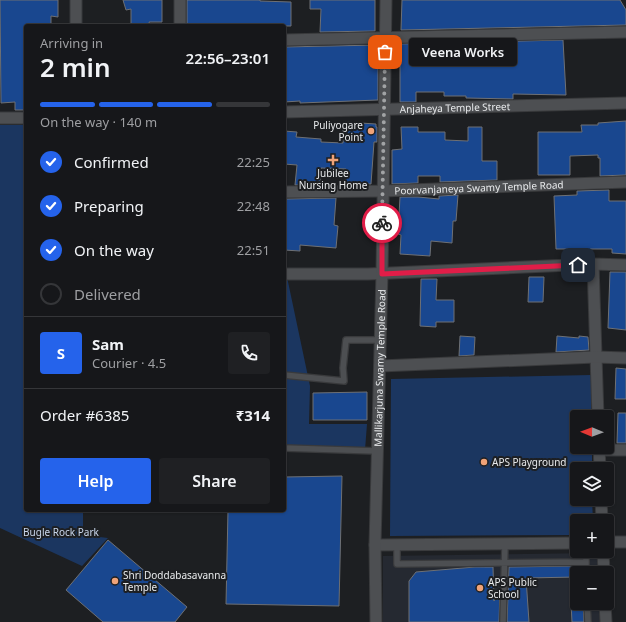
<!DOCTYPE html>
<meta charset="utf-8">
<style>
body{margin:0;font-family:"Noto Sans",sans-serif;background:#1f2023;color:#f1f3f6;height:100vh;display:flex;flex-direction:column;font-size:15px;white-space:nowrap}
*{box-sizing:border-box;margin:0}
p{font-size:13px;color:#9e9fa2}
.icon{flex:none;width:22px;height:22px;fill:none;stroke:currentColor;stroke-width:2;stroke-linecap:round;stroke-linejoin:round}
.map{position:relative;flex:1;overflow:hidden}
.panel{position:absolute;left:24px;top:24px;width:262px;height:488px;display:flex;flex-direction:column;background:#16171a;border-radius:4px;box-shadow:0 1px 3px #0004,0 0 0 1px #353639}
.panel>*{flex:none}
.needle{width:26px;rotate:271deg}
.tools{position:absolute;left:570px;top:410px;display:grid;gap:8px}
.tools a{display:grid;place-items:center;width:44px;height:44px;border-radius:4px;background:#16171a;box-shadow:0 1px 3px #0004,0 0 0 1px #353639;font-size:20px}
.pin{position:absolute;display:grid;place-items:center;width:34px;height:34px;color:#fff;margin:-17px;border-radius:8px;box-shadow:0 2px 6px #0006}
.courier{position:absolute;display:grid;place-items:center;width:40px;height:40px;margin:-20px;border:3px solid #e11d48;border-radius:50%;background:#fff;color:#222;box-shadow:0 1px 5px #0007}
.bubble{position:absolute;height:28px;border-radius:4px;background:#16171a;box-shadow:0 1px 3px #0004,0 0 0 1px #353639;font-size:13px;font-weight:600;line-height:28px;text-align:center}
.headline em{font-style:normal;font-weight:600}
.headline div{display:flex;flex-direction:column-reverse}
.headline{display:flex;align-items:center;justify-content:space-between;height:68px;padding:0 16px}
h1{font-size:26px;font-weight:600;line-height:30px}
.bar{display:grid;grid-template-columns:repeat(4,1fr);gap:6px 4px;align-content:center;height:48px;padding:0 16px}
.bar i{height:5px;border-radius:3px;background:#353639}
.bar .selected{background:#2563eb}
.bar p{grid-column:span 4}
.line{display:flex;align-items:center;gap:10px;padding:0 16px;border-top:1px solid #353639}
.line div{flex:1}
.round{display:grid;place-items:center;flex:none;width:42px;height:42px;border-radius:4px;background:#1f2023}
ol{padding:0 16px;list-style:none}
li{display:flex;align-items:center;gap:12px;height:44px}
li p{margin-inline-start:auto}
li .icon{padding:4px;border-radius:50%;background:#2563eb;color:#fff;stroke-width:4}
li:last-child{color:#9e9fa2}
li i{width:22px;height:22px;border:2px solid #353639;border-radius:50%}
.action{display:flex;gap:8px;margin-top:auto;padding:8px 16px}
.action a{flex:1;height:46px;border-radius:4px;background:#2563eb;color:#fff;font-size:16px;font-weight:600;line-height:46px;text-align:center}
.action a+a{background:#1f2023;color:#f1f3f6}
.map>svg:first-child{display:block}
</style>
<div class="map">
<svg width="626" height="622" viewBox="0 0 626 622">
<rect width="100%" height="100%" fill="#1d1f22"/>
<!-- built -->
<path fill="#252931" d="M598 553 599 573H577V603H599L600 622H383V556Z"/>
<!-- green -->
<path fill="#1b3660" d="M0 125H26V510H83V535L108 538 82 566 0 528Z
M284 277H287L310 386 309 424H367L365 450 284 449Z
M591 375V417H577V447H592V469H577V499H592L593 521H577V535L390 536 391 379Z"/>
<!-- building -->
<path fill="#19478f" stroke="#6e7074" d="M0 0H58V17L51 16V26H26V110H15V102L1 103Z
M123 0H162V22H149L150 26H131V9L126 10Z
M187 0H260V1L291 2V26H187Z
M310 0H375V31L320 32 321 9H310Z
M402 0H620L626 10V25L401 30Z
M563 40 566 95 513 94V99L466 98V96H444V92H416V102H400V44Z
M378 45V100L300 103V101L284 102V47Z
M626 121V175L600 176V158H598V155L570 156V175H538V132H582L581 125H598V123Z
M345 122 376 124V127H377V142H374L371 184H345L346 169 321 168 320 185H295L297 165 284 164V131L297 132 296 137 321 139V142L343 143Z
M401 127H418V132H445V140L468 141V127H482V161H497V180L440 182V176H418V183L392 184V150L402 149Z
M609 190V201H626V254L612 253V249H590V252L577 251V249H556L554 196 577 195V191Z
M458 195 456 221H453L452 243 431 241 430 256 400 254 401 235 398 234 400 197H418L439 199V196Z
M336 198 334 225 338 226 336 248 300 245V251L284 250 286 199Z
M610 272H626V330L608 328Z
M529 277H544L543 302H528Z
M421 279H437L436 300H454V322H436V327L420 326Z
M460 336 475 337 474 355 459 356Z
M557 336 579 338V336L588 337 589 350 556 352Z
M616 368 626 369V399H615Z
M367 392V420H313V393Z
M618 413H626V443H617Z
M342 476 339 606 226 604 228 510H284V477Z
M108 540 187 607 175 622H103L66 590Z
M577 566V577L526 578 529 622H507L509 567Z
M475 567H493L494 601 500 588 499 622H409V581L416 572Z
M571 603H583L584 622H572Z"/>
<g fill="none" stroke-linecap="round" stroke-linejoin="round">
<defs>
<path id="lane" d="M284 375 344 381 343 368 346 340H381
M284 448 377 451
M397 545V564L586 562
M586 551V573
M587 603 588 622
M503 622 505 544"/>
<g id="street">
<path d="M180 0V26"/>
<path d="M76 26V0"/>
<path d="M284 40 626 32"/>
<path id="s1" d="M284 112 626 103"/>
<path d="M0 118H26"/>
<path id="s2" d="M284 192 383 191 626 182"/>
<path d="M593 264 598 417"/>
<path d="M284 274H368L593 264 626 265"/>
<path d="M380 366 596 357 626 358"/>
<path d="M599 447 600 469"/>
<path d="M599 450H626"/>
<path d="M601 499 602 521"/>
<path d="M607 542H626"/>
<path d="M375 545 577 543"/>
<path d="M603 551 604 573"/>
<path d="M605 603 606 622"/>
<path id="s3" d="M376 622 375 545 382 273 386 0"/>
</g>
</defs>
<!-- lane casing -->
<use href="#lane" stroke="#393a3c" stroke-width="8"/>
<!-- street casing -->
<use href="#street" stroke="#393a3c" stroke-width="13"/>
<!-- lane -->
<use href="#lane" stroke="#4d4f52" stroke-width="5.5"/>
<!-- street -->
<use href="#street" stroke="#4d4f52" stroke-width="11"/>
</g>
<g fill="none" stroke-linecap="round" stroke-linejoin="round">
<!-- done -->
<path stroke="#a1a3a5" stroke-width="4" stroke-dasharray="0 7.2" d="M382 223 385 52"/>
<!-- route -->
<path stroke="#e11d48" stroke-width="5" d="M382 223V274L578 265"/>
</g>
<!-- markers -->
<g fill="#f0a378" stroke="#1d1f22" stroke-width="1.5">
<circle cx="371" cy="131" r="4"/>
<path d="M331 154h4v4h4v4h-4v4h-4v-4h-4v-4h4z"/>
<circle cx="484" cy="462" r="4"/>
<circle cx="115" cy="581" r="4"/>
<circle cx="480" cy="588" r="4"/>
</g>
<g text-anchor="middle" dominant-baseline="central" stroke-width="4" stroke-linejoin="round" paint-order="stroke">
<!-- street labels -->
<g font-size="10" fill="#e8eaec" stroke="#1d1f22">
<text stroke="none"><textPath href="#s1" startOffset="171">Anjaheya Temple Street</textPath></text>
<text stroke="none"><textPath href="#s2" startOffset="195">Poorvanjaneya Swamy Temple Road</textPath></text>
<text stroke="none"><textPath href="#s3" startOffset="254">Mallikarjuna Swamy Temple Road</textPath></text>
</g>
<!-- poi labels -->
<g font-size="10" fill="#e8eaec" stroke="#1d1f22" text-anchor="start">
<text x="363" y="125" text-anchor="end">Puliyogare<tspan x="363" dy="12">Point</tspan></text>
<text x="333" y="173" text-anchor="middle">Jubilee<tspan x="333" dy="12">Nursing Home</tspan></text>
<text x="492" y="462">APS Playground</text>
<text x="123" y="575">Shri Doddabasavanna<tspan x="123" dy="12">Temple</tspan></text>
<text x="488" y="582">APS Public<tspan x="488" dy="12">School</tspan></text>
</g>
<!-- park labels -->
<g font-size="10" fill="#c9d6eb" stroke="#1d1f22">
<text x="61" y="532">Bugle Rock Park</text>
</g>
</g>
</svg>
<div class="tools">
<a><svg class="needle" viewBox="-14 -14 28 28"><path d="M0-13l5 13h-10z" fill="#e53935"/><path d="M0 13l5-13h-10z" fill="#9e9fa2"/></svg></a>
<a><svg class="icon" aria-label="layers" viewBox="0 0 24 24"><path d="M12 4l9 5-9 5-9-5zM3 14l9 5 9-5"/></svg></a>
<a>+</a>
<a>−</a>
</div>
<div class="pin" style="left:385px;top:52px;background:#ea580c"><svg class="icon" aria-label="bag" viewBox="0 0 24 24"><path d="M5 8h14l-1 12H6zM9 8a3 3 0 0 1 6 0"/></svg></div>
<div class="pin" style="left:578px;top:265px;background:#1f2937"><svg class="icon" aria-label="home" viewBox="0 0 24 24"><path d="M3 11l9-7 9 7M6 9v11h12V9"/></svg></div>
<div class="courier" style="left:382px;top:223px"><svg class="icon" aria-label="bike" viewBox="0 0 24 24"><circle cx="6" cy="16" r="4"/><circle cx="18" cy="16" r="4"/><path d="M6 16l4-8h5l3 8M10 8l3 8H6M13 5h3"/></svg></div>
<div class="bubble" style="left:409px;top:38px;width:108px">Veena Works</div>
<section class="panel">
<div class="headline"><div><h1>2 min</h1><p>Arriving in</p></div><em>22:56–23:01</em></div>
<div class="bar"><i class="selected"></i><i class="selected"></i><i class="selected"></i><i></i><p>On the way · 140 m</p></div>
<ol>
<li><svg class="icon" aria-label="check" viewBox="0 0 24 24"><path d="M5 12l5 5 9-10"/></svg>Confirmed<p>22:25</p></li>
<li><svg class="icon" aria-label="check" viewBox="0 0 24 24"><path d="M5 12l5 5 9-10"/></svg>Preparing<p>22:48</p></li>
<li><svg class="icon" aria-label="check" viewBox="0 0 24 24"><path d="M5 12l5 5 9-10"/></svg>On the way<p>22:51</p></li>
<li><i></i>Delivered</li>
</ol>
<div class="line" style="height:72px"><b class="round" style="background:#2563eb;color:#fff">S</b><div><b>Sam</b><p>Courier · 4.5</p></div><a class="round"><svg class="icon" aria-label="phone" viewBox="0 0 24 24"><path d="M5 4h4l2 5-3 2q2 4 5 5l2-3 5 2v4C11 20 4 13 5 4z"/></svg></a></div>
<div class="line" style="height:52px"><div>Order #6385</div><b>₹314</b></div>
<div class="action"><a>Help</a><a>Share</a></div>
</section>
</div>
